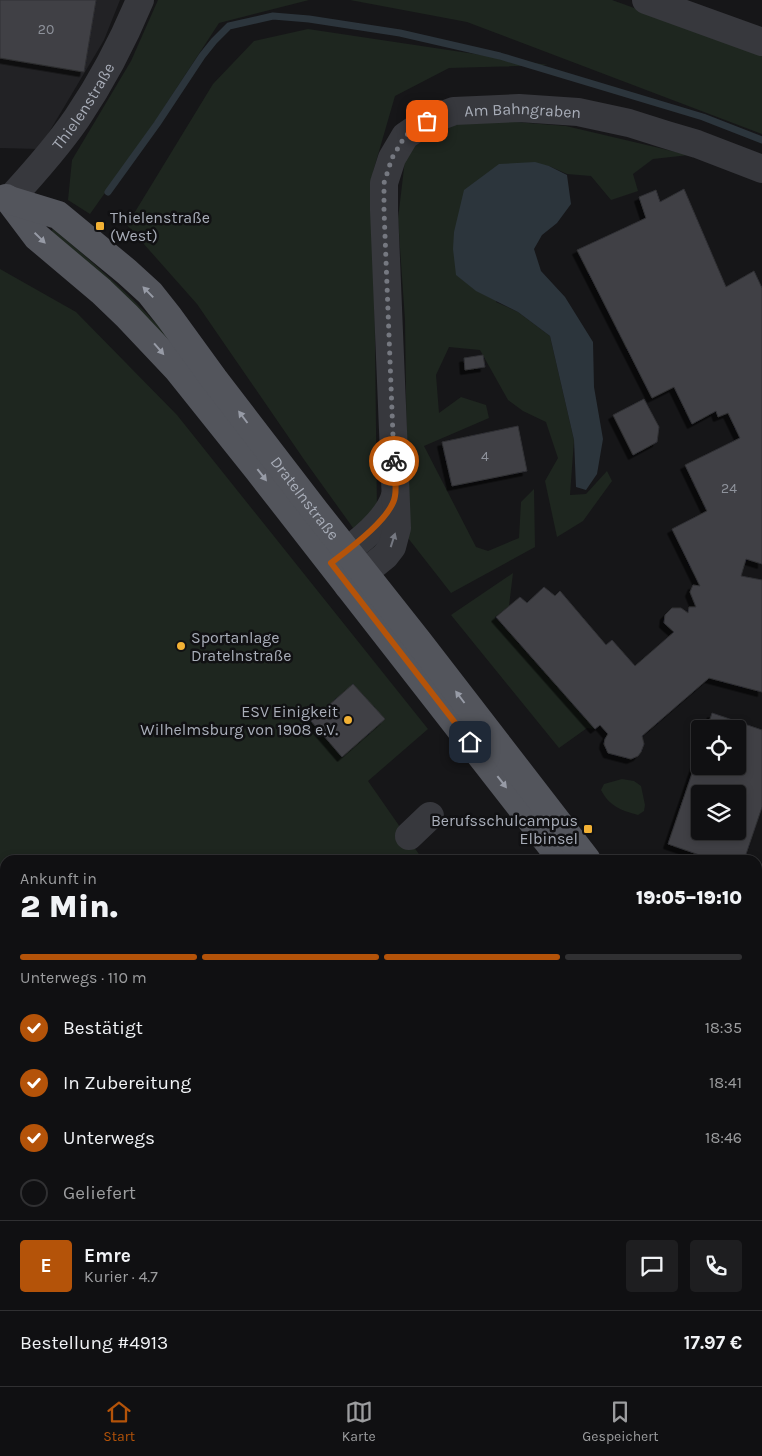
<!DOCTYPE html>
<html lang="de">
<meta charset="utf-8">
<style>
body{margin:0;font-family:Karla,sans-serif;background:#1e1e20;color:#f1f3f6;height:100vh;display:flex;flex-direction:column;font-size:19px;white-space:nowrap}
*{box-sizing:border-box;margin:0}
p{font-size:16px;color:#9c9d9f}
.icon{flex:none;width:28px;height:28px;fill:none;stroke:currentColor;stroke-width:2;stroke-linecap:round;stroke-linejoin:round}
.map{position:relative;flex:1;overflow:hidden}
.panel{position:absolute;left:0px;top:855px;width:762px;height:531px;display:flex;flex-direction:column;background:#101012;border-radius:15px 15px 0 0;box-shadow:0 2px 8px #0003,0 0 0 1px #303032}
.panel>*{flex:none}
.fabs{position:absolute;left:691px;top:720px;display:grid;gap:10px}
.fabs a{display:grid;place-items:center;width:55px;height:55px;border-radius:5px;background:#101012;box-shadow:0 2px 8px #0003,0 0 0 1px #303032;font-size:25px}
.pin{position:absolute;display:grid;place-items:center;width:42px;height:42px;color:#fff;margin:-21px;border-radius:10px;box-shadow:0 2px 8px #0006}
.courier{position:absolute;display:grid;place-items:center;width:50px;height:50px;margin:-25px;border:4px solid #b45309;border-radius:50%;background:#fff;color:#222;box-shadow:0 1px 6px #0007}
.summary em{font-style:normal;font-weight:800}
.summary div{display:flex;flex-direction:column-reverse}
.summary{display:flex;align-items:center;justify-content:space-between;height:85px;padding:0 20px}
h1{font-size:32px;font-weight:800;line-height:38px}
.bar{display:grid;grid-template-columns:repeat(4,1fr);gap:8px 5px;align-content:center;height:60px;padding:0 20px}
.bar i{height:6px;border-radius:4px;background:#303032}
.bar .active{background:#b45309}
.bar p{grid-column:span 4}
.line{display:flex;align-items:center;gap:12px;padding:0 20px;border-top:1px solid #303032}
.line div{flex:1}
.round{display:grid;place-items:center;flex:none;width:52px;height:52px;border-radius:5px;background:#1e1e20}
ol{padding:0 20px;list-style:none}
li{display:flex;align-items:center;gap:15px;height:55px}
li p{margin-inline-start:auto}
li .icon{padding:5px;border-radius:50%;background:#b45309;color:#fff;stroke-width:4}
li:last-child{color:#9c9d9f}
li i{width:28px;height:28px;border:2px solid #303032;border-radius:50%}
.tabs{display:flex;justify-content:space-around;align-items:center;height:70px;border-top:1px solid #303032;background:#101012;font-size:14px;color:#9c9d9f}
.tabs a{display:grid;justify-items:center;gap:2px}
.tabs .active{color:#b45309}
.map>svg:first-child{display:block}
</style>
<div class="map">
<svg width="762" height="1386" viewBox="0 0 762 1386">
<defs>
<filter id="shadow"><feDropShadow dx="-4.5" dy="4.5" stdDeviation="0" flood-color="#0009"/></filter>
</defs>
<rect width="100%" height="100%" fill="#161618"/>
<!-- built -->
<path fill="#222225" d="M0 0H120L104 40 39 149 0 148Z
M758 1150 762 1156V1386H299L302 1381H758Z"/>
<!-- green -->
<path fill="#1e261f" d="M158 0H309L219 23 148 132 90 214 68 200 72 160 131 61Z
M350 0H612L762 54V134L467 22Z
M308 29 548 65 449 68 395 96 373 172 377 512 356 532 305 461 197 304 127 225 213 84 254 41Z
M475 119 566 126 689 155 653 159 633 174 638 191 611 200 591 176 567 174 549 166 496 302 518 312 550 336 574 440 570 495 586 494 607 471 612 481 583 521 557 537 545 481 558 458 546 422 523 411 508 400 480 350 449 347 436 375 439 413 461 397 486 405 489 418 424 446 476 547 488 551 519 538 521 502 534 489 535 547 451 593 408 538 405 320 398 219 406 151 435 127Z
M53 229C70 243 87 257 103 272 133 298 160 327 187 357L47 237Z
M0 269 76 312 177 415 428 729 368 781 423 860H5V880L0 877Z
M513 573 509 606 495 617 595 729 587 728 559 748 451 615Z
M622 779 634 781 641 786 645 805 644 811 638 815C621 810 610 807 601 790L604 784Z"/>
<!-- water -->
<path fill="#2c353c" d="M535 162 549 166 567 175 571 204 557 223 542 235 534 249 541 271 565 297 593 342 594 387 603 439 597 474 586 490 576 487 574 440 550 336 518 312 476 291 456 275 453 249 454 232 464 190 499 164Z"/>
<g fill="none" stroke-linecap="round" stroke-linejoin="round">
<!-- stream -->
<path stroke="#2c353c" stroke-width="7" d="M108 192 157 124 202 56 214 41 229 26 273 16 309 19 400 33 500 56 703 117 762 140"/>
</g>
<!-- building -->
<path fill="#404145" stroke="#303034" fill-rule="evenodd" filter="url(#shadow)" d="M0 0H96L84 72 0 58Z
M684 189 726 287 754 271 762 288V564L746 559 741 576 762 580V692L709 678 642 736 644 744 641 752 638 756 631 759 608 753 604 744 605 739 608 734 600 725 595 729 496 617 520 597 527 603 544 587 555 596 560 591 606 645 612 640 635 666 674 632 664 623 665 615 672 608H681L688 613 689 607H696L690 592 693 585 700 586 672 529 707 511 685 465 740 438 728 413 718 417 716 411 692 424 674 387 652 398 577 250 646 218 639 197 656 190 660 202Z
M483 355 485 367 465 370 464 358Z
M644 399 659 427 657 442 633 455 613 415Z
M518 426 527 471 452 486 442 442Z
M353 684 385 719 342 757 311 721Z
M712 713 762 730V807L744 860H714L668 844 700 750V766H738V729H707ZM700 794H738V831H700Z
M762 932V1016L758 1014V947Z
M758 1234 762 1243V1249L758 1251Z
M762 1298V1357L758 1360V1300Z
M299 1381H460L462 1386H301Z
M680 1381H708L699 1386H682Z"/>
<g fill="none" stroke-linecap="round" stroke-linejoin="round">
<!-- minor -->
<g stroke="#37383d" stroke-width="28">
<path d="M646 0 762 42"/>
<path id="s1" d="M9 200C33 174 57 147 77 118 102 81 123 41 140 0"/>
<path d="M331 563C352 547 387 523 395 496"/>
<path id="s2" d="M348 586 385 556 392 547 397 528 384 210V183L392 158 405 136 427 121 454 111 519 108 578 112 629 123 667 135 697 144 762 169"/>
<path d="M409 836 430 816"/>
<path d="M758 1366 762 1363"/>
<path d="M717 1386 726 1381"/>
</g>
<!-- major -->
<g stroke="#53555c" stroke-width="28">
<path d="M6 198 9 200 37 237 101 291 127 316 178 370 258 470 562 860"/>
<path id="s3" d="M9 200 58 215 127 272 150 293 169 317 214 379 316 512 418 641 587 860"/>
<path d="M758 1088 762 1097"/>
</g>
</g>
<!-- one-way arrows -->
<defs><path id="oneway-solid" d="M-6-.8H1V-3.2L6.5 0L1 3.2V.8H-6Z" transform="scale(1.25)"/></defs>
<g fill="#979ba6">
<use href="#oneway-solid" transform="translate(40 238) rotate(44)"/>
<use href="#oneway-solid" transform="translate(148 292) rotate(-134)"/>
<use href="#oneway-solid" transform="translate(159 349) rotate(49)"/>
<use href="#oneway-solid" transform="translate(243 417) rotate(-127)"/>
<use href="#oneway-solid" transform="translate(262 475) rotate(52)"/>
<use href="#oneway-solid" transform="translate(460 697) rotate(-127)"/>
<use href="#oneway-solid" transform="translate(502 782) rotate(52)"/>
</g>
<use fill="#757881" href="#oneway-solid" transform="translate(393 540) rotate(-72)"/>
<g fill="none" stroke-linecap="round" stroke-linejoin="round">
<!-- done -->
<path stroke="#757880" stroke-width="5" stroke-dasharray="0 9" d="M394 461 384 210V183L392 158 405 136 427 121"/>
<!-- route -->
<path stroke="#b45309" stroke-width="6" d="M394 461C394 472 397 485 395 496 392 518 348 550 331 563L470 742"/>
</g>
<!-- markers -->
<g fill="#f2b134" stroke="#111113" stroke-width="2">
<rect x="95" y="221" width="10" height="10" rx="2.5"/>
<circle cx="181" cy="646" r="5"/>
<circle cx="348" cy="720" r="5"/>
<rect x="583" y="824" width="10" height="10" rx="2.5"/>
</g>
<g text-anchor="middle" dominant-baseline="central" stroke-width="5" stroke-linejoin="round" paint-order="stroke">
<!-- number labels -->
<g font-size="14" fill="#8e929b">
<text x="46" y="29">20</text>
<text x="485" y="456">4</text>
<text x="729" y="488">24</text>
</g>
<!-- street labels -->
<g font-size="16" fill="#a8adb8" stroke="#111113">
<text stroke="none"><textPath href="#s1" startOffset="120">Thielenstraße</textPath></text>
<text stroke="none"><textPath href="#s2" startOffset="600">Am Bahngraben</textPath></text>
<text stroke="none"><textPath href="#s3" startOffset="429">Dratelnstraße</textPath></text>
</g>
<!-- poi labels -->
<g font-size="16" fill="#a8adb8" stroke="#111113" text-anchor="start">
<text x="110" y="217">Thielenstraße<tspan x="110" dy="18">(West)</tspan></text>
<text x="191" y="637">Sportanlage<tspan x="191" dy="18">Dratelnstraße</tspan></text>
<text x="338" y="711" text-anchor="end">ESV Einigkeit<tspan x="338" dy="18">Wilhelmsburg von 1908 e.V.</tspan></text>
<text x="578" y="820" text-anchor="end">Berufsschulcampus<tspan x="578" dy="18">Elbinsel</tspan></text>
</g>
</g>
</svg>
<div class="fabs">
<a><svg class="icon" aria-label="locate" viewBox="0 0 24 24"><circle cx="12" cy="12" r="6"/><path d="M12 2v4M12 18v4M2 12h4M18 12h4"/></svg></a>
<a><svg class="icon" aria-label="layers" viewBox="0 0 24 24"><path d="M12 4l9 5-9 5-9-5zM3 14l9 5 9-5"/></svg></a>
</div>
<div class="pin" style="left:427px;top:121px;background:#ea580c"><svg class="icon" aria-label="bag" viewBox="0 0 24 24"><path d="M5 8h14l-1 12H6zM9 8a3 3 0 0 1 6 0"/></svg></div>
<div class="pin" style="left:470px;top:742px;background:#1f2937"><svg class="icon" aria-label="home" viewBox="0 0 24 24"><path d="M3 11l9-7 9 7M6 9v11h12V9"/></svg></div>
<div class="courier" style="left:394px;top:461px"><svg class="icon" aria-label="bike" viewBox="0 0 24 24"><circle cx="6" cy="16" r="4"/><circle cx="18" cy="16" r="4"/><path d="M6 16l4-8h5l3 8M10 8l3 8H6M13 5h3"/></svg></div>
<section class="panel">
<div class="summary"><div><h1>2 Min.</h1><p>Ankunft in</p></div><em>19:05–19:10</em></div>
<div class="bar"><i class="active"></i><i class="active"></i><i class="active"></i><i></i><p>Unterwegs · 110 m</p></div>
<ol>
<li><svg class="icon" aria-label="check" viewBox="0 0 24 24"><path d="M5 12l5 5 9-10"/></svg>Bestätigt<p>18:35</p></li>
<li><svg class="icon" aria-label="check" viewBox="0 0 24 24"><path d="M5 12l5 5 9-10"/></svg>In Zubereitung<p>18:41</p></li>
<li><svg class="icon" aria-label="check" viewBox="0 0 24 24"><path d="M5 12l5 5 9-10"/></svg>Unterwegs<p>18:46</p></li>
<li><i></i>Geliefert</li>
</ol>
<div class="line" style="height:90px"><b class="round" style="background:#b45309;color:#fff">E</b><div><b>Emre</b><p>Kurier · 4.7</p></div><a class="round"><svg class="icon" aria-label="chat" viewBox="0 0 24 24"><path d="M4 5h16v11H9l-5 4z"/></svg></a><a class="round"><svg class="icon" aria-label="phone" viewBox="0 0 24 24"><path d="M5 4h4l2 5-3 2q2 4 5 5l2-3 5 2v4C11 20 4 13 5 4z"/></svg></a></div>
<div class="line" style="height:65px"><div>Bestellung #4913</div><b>17.97 €</b></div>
</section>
</div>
<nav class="tabs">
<a class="active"><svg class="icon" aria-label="home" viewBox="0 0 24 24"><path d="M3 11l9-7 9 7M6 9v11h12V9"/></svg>Start</a>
<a><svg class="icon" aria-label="map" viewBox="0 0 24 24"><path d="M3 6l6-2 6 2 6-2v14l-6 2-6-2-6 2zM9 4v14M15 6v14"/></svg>Karte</a>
<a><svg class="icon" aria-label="saved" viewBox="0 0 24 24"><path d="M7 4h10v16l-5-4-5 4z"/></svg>Gespeichert</a>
</nav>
